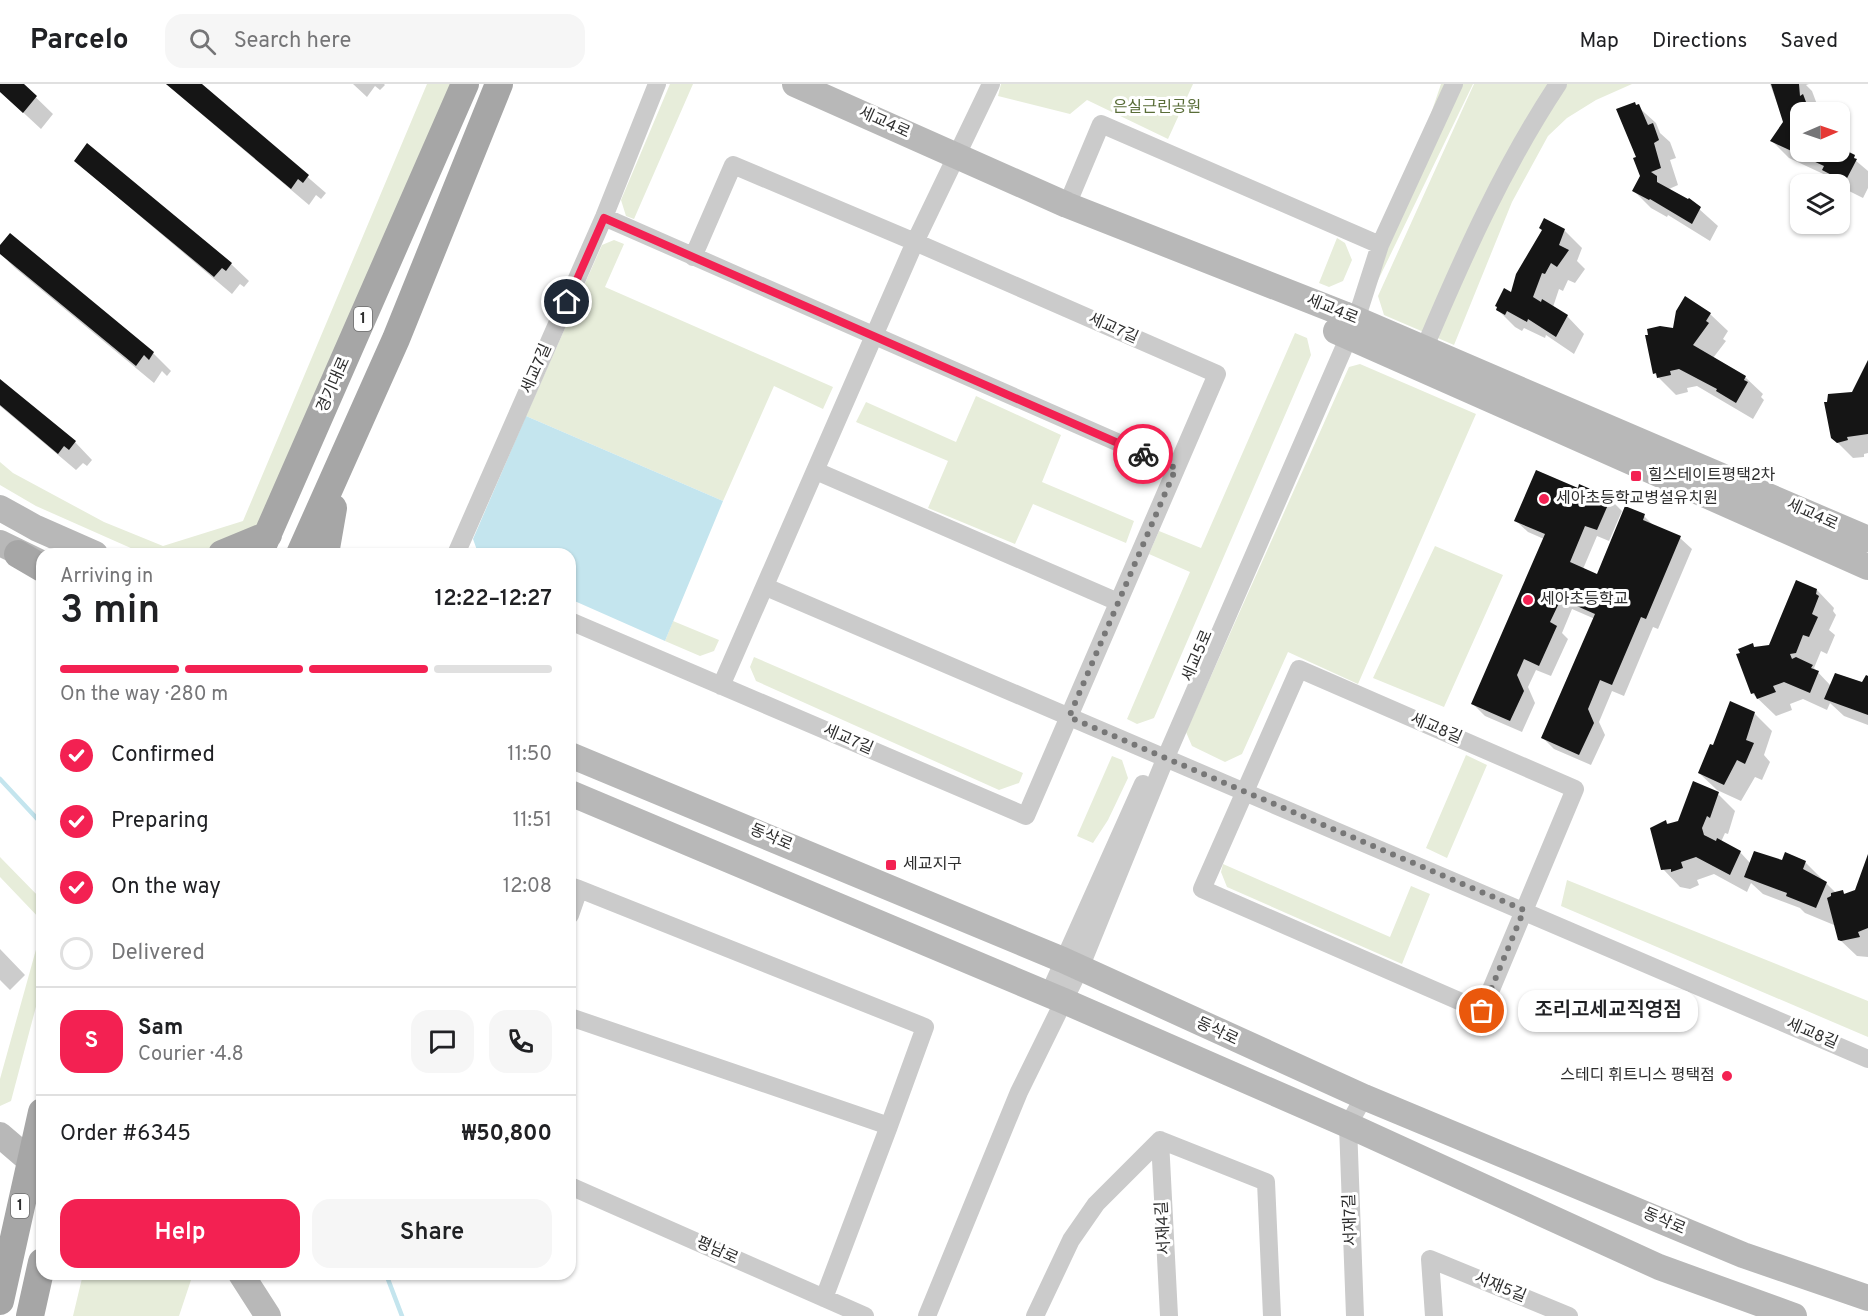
<!DOCTYPE html>
<meta charset="utf-8">
<style>
body{margin:0;font-family:Overpass,"Noto Sans KR",sans-serif;background:#f6f6f6;color:#202124;height:100vh;display:flex;flex-direction:column;font-size:22px;white-space:nowrap}
*{box-sizing:border-box;margin:0}
p{font-size:20px;color:#757577}
.icon{flex:none;width:33px;height:33px;fill:none;stroke:currentColor;stroke-width:2;stroke-linecap:round;stroke-linejoin:round}
.map{position:relative;flex:1;overflow:hidden}
.details{position:absolute;left:36px;top:464px;width:540px;height:732px;display:flex;flex-direction:column;background:#fff;border-radius:18px;box-shadow:0 2px 4px #0004}
.details>*{flex:none}
.needle{width:39px;rotate:88deg}
.buttons{position:absolute;left:1790px;top:18px;display:grid;gap:12px}
.buttons a{display:grid;place-items:center;width:60px;height:60px;border-radius:12px;background:#fff;box-shadow:0 2px 4px #0004;font-size:30px}
.pin{position:absolute;display:grid;place-items:center;width:51px;height:51px;color:#fff;margin:-26px;border:3px solid #fff;border-radius:50%;box-shadow:0 2px 6px #0007}
.courier{position:absolute;display:grid;place-items:center;width:60px;height:60px;margin:-30px;border:4px solid #f32152;border-radius:50%;background:#fff;color:#222;box-shadow:0 2px 8px #0007}
.bubble{position:absolute;height:42px;border-radius:18px;background:#fff;box-shadow:0 2px 4px #0004;font-size:20px;font-weight:600;line-height:42px;text-align:center}
.summary em{font-style:normal;font-weight:600}
.summary div{display:flex;flex-direction:column-reverse}
.summary{display:flex;align-items:center;justify-content:space-between;height:102px;padding:0 24px}
h1{font-size:39px;font-weight:600;line-height:45px}
.bar{display:grid;grid-template-columns:repeat(4,1fr);gap:9px 6px;align-content:center;height:72px;padding:0 24px}
.bar i{height:8px;border-radius:4px;background:#e0e0e0}
.bar .current{background:#f32152}
.bar p{grid-column:span 4}
.line{display:flex;align-items:center;gap:15px;padding:0 24px;border-top:2px solid #e0e0e0}
.line div{flex:1}
.round{display:grid;place-items:center;flex:none;width:63px;height:63px;border-radius:18px;background:#f6f6f6}
ol{padding:0 24px;list-style:none}
li{display:flex;align-items:center;gap:18px;height:66px}
li p{margin-inline-start:auto}
li .icon{padding:6px;border-radius:50%;background:#f32152;color:#fff;stroke-width:4}
li:last-child{color:#757577}
li i{width:33px;height:33px;border:3px solid #e0e0e0;border-radius:50%}
.button{display:flex;gap:12px;margin-top:auto;padding:12px 24px}
.button a{flex:1;height:69px;border-radius:18px;background:#f32152;color:#fff;font-size:24px;font-weight:600;line-height:69px;text-align:center}
.button a+a{background:#f6f6f6;color:#202124}
header{display:flex;align-items:center;gap:36px;box-sizing:border-box;height:84px;padding:0 30px;background:#fff;border-bottom:2px solid #e0e0e0}
header strong{font-size:28px}
nav{display:flex;gap:33px;margin-inline-start:auto;font-size:21px}
.search{width:420px;height:54px;background:#f6f6f6;display:flex;align-items:center;gap:15px;box-sizing:border-box;padding:0 21px;border-radius:18px;color:#757577;font-size:22px}
.map>svg:first-child{display:block}
</style>
<header>
<strong>Parcelo</strong>
<div class="search"><svg class="icon" aria-label="search" viewBox="0 0 24 24"><circle cx="10" cy="10" r="6"/><path d="M15 15l6 6"/></svg>Search here</div>
<nav><a>Map</a><a>Directions</a><a>Saved</a></nav>
</header>
<div class="map">
<svg width="1868" height="1232" viewBox="0 0 1868 1232">
<rect width="100%" height="100%" fill="#fff"/>
<!-- green -->
<path fill="#e7edda" d="M427 0H451L259 446 197 469H142L36 422 0 401V378L13 389 104 438 163 462 243 437Z
M670 0H693L634 135 626 132 621 116Z
M1001 0H1193L1168 55 1087 16 1070 30 998 12Z
M1441 0H1473L1367 219Z
M1474 0H1632L1596 16 1567 34 1548 52 1512 118 1454 261 1384 231 1378 212Z
M1337 154 1345 159 1352 176 1343 197 1329 203 1319 199Z
M614 156 624 160 605 203 833 303 823 325 774 302 723 417 526 332 602 161Z
M1295 249 1307 254 1311 271 1154 634 1137 640 1127 635 1190 488 1149 470 1159 447 1201 464Z
M1360 280 1476 330 1358 600 1288 568 1242 670 1225 678 1192 662 1186 648 1349 283Z
M976 312 1061 351 1042 398 1134 437 1126 459 1033 420 1015 460 928 424 948 377 856 338 866 318 956 358Z
M1435 462 1503 491 1444 623 1373 594Z
M673 537 719 556 714 567 700 572 665 557Z
M754 573 1023 689 1019 699 999 706 756 597 750 583Z
M1466 671 1487 681 1447 774 1426 764Z
M1112 672 1122 676 1128 694 1108 736 1093 759 1077 752Z
M0 773 42 816V837L0 793Z
M1223 780 1390 853 1411 802 1430 810 1402 880 1227 803 1221 788Z
M1567 796 1868 917V953L1561 822Z
M42 844V900L11 1017 0 1022V995Z
M83 1190H193L179 1232H73Z"/>
<!-- water -->
<path fill="#c4e5ee" d="M526 332 723 417 665 557 570 515V470L478 469 473 455Z"/>
<!-- shadow -->
<path fill="#0003" d="M0 0H22L53 30 41 45 0 7Z
M166 0H200L326 109 321 115 316 111 309 121Z
M353 0H384L385 1 380 6 375 2 367 13Z
M1770 0H1809L1806 1 1812 7 1818 23 1815 25 1819 28H1800V68H1839V56L1850 67 1848 70 1868 87V104L1863 114 1841 103 1832 94 1789 74 1772 57 1784 38Z
M1635 20 1656 39 1660 49 1670 58 1676 74 1670 76 1678 101 1669 105 1689 116 1718 142 1710 157 1668 131 1667 133 1651 124 1634 107 1642 92 1638 74Z
M75 77 231 180 249 197 244 203 240 200 232 210Z
M1564 146 1582 164 1577 177 1585 185 1575 199 1568 196 1563 207 1559 205 1553 223 1567 232 1584 250 1574 270 1546 251 1545 254 1524 244 1522 247 1515 243 1498 226Z
M10 151 153 269 171 287 167 292 162 287 154 299 15 184 0 169V163Z
M1710 230 1728 247 1723 255 1726 257 1713 274 1745 293 1763 310 1761 313 1764 316 1753 335 1697 302 1687 304 1688 308 1676 311 1654 289 1675 245Z
M1868 281V369L1864 370V373L1853 374 1832 353Z
M0 297 75 358 92 376 87 382 83 379 76 386 0 322Z
M1578 406 1610 415 1622 427 1609 457 1597 452 1583 485 1597 491 1644 432 1655 443 1680 454 1692 465 1658 545 1653 543 1624 612 1612 607 1599 638 1605 651 1591 681 1554 665 1542 653 1595 535 1572 525 1562 549 1568 555 1551 592 1536 586 1528 603 1535 619 1522 648 1485 632 1473 620 1544 455 1528 448 1516 437Z
M1817 506 1834 524 1833 527 1836 531 1829 546 1835 551 1827 570 1821 567 1814 584 1831 602 1863 600 1868 593V641L1844 632 1830 619 1827 626 1803 615 1790 620 1792 626 1776 632 1752 609V561L1756 565 1770 563Z
M1754 629 1772 647 1764 671 1770 678 1762 696 1755 693 1741 717 1717 706 1699 689 1714 663Z
M1718 710 1735 727 1728 750 1725 749 1721 758 1740 768 1751 780 1805 778 1836 809 1842 807 1846 811 1856 807 1868 775V873L1857 872 1839 855 1835 837 1834 841 1805 829 1800 824 1763 810 1751 799 1747 808 1714 790 1697 796 1699 801 1690 805 1680 803 1663 785 1662 776 1651 746 1666 738 1669 741 1680 738Z
M0 865 25 891 10 906 0 896Z"/>
<g fill="none" stroke-linecap="round" stroke-linejoin="round">
<!-- stream -->
<path stroke="#c4e5ee" stroke-width="4.5" d="M0 695 42 740
M386 1190 402 1232"/>
</g>
<!-- building -->
<path fill="#151515" d="M0 0H24L37 12 23 29 0 8Z
M166 0H202L309 91 303 99 298 95 291 105Z
M1771 0H1799L1800 12 1803 10 1809 26 1808 28H1800V33L1795 35 1800 40V68H1839V63L1855 71 1854 74 1857 75 1845 98 1822 86 1824 82 1770 57 1783 38Z
M1635 18 1636 21 1639 20 1648 41 1653 39 1659 56 1654 59 1661 84 1651 88 1657 92V98L1688 115 1689 114 1701 123 1692 140 1650 115 1649 116 1632 107 1640 92 1633 74 1636 73 1616 25Z
M87 59 232 179 226 187 222 184 214 193 74 77Z
M1544 134 1565 145 1559 161 1569 166 1557 183 1551 179 1545 190 1542 189 1533 213 1541 218 1542 215 1568 231 1556 253 1528 235 1527 238 1507 227 1505 231 1496 226 1497 223 1495 222 1504 204 1511 208 1516 190 1542 146 1539 144Z
M10 149 154 268 149 276 144 271 136 282 0 170V161Z
M1685 212 1711 229 1706 237 1709 239 1693 261 1746 292 1744 296 1748 298 1736 319 1716 307 1717 305 1679 285 1670 287 1671 291 1657 294 1656 289 1653 290 1645 251H1648L1647 245 1660 242 1673 244 1676 227Z
M1868 276V350L1847 353 1848 356 1837 359 1831 354 1824 318H1827L1828 310 1852 308Z
M0 295 76 357 69 366 64 362 58 370 0 321Z
M1536 386 1578 404 1579 400 1611 414 1597 446 1585 442 1570 478 1597 490 1625 422 1645 430 1643 436 1681 452 1646 535 1641 533 1612 601 1600 596 1588 625 1594 639 1579 671 1541 654 1595 530 1561 515 1550 538 1557 542 1539 582 1524 575 1517 591 1524 607 1510 637 1471 620 1545 450 1514 437Z
M1796 496 1817 505 1816 510 1819 512 1812 530 1818 533 1809 553 1803 551 1796 569 1790 570 1792 575 1796 573 1813 581 1811 584 1819 587 1810 609 1784 598 1773 602 1776 608 1757 615 1754 609 1751 610 1736 570 1740 569 1738 565 1753 559 1754 563 1769 561Z
M1835 589 1862 598 1866 591 1868 592V631L1824 615Z
M1730 617 1755 628 1746 656 1754 659 1745 680 1737 676 1724 701 1698 689 1710 660 1713 661Z
M1693 697 1719 708 1710 734 1707 732 1702 744 1704 751 1716 757 1717 754 1741 767 1730 791 1696 773 1681 778 1683 784 1671 788V785L1661 786 1650 744 1666 736 1667 740 1678 737Z
M1754 767 1782 776 1785 768 1806 777 1803 785 1827 798 1816 824 1786 812 1787 809 1744 793Z
M1868 770V844L1858 848 1860 853 1841 857 1838 856 1827 814 1831 812V809L1843 806 1844 810 1855 806Z"/>
<g fill="none" stroke-linecap="round" stroke-linejoin="round">
<!-- street -->
<path stroke="#cbcbcb" stroke-width="18" d="M604 133 1176 384
M1380 161 1454 0
M1424 265C1463 173 1503 83 1558 0
M816 387 1118 518
M456 470 604 133 657 0
M766 503 1868 975
M570 537 1026 732 1217 290 915 158 733 81 693 173
M1299 585 1575 705 1482 927 1202 805Z
M721 602 915 158 991 0
M570 802 579 805 570 831
M1048 912 1143 700
M570 933 889 1042 925 943 579 805
M1160 1056 1266 1098 1272 1232
M1160 1056 1169 1232
M570 1102 865 1232
M824 1214 889 1042
M927 1232 1019 1008 1080 884 1166 673 1356 236 1380 161 1101 40 1067 121
M1035 1232 1071 1156 1096 1120 1160 1056
M1355 1232 1348 1041 1364 1013
M1434 1232 1430 1175 1569 1232"/>
<!-- secondary -->
<path stroke="#b8b8b8" stroke-width="26" d="M795 0 1067 121 1344 230 1868 455
M1336 247 1868 483
M0 424 36 444 95 470
M0 459 37 477
M570 671 1063 876 1364 1013 1743 1171 1868 1214
M570 709 1064 917 1348 1041 1659 1183 1794 1232
M0 1051 42 1087
M241 1190 268 1232"/>
<!-- primary -->
<path stroke="#a6a6a6" stroke-width="28" d="M18 470 42 484
M222 470 268 451
M259 470 465 0
M300 470 396 255 499 0
M325 470 333 424
M0 1217 42 1028
M30 1232 42 1178"/>
</g>
<g fill="none" stroke-linecap="round" stroke-linejoin="round">
<!-- done -->
<path stroke="#777" stroke-width="6" stroke-dasharray="0 10.8" d="M1143 370 1176 384 1069 633 1524 826 1482 927"/>
<!-- route -->
<path stroke="#f32152" stroke-width="8" d="M567 218 604 134 1143 370"/>
</g>
<!-- markers -->
<g fill="#f32152" stroke="#fff" stroke-width="2">
<rect x="1630" y="386" width="12" height="12" rx="3"/>
<circle cx="1544" cy="415" r="6"/>
<circle cx="1528" cy="516" r="6"/>
<rect x="885" y="775" width="12" height="12" rx="3"/>
<circle cx="1727" cy="992" r="6"/>
</g>
<g text-anchor="middle" dominant-baseline="central" stroke-width="6" stroke-linejoin="round" paint-order="stroke">
<!-- shield labels -->
<g fill="#fff" stroke="#6d6d6d" stroke-width="1.5">
<rect x="354" y="223" width="18" height="24" rx="4.5"/>
<rect x="11" y="1110" width="18" height="24" rx="4.5"/>
</g>
<g font-size="15" font-weight="bold" fill="#2e2e2e">
<text x="363" y="235">1</text>
<text x="20" y="1122">1</text>
</g>
<!-- park labels -->
<g font-size="16" fill="#596d38" stroke="#fff">
<text x="1157" y="24">은실근린공원</text>
</g>
<!-- street labels -->
<g font-size="16" fill="#2e2e2e" stroke="#fff">
<text transform="translate(884 39) rotate(24)">세교4로</text>
<text transform="translate(1332 226) rotate(22)">세교4로</text>
<text transform="translate(1113 245) rotate(24)">세교7길</text>
<text transform="translate(537 285) rotate(-66)">세교7길</text>
<text transform="translate(334 301) rotate(-66)">경기대로</text>
<text transform="translate(1812 431) rotate(24)">세교4로</text>
<text transform="translate(1198 572) rotate(-67)">세교5로</text>
<text transform="translate(1436 645) rotate(23)">세교8길</text>
<text transform="translate(848 656) rotate(23)">세교7길</text>
<text transform="translate(771 754) rotate(23)">동삭로</text>
<text transform="translate(1217 948) rotate(25)">동삭로</text>
<text transform="translate(1812 950) rotate(23)">세교8길</text>
<text transform="translate(1351 1136) rotate(-92)">서재7길</text>
<text transform="translate(1664 1138) rotate(23)">동삭로</text>
<text transform="translate(1164 1144) rotate(-93)">서재4길</text>
<text transform="translate(717 1167) rotate(24)">평남로</text>
<text transform="translate(1500 1204) rotate(22)">서재5길</text>
</g>
<!-- poi labels -->
<g font-size="16" fill="#2e2e2e" stroke="#fff" text-anchor="start">
<text x="1648" y="392">힐스테이트평택2차</text>
<text x="1556" y="415">세아초등학교병설유치원</text>
<text x="1540" y="516">세아초등학교</text>
<text x="903" y="781">세교지구</text>
<text x="1715" y="992" text-anchor="end">스테디 휘트니스 평택점</text>
</g>
</g>
</svg>
<div class="buttons">
<a><svg class="needle" viewBox="-14 -14 28 28"><path d="M0-13l5 13h-10z" fill="#e53935"/><path d="M0 13l5-13h-10z" fill="#757577"/></svg></a>
<a><svg class="icon" aria-label="layers" viewBox="0 0 24 24"><path d="M12 4l9 5-9 5-9-5zM3 14l9 5 9-5"/></svg></a>
</div>
<div class="pin" style="left:1482px;top:927px;background:#ea580c"><svg class="icon" aria-label="bag" viewBox="0 0 24 24"><path d="M5 8h14l-1 12H6zM9 8a3 3 0 0 1 6 0"/></svg></div>
<div class="pin" style="left:567px;top:218px;background:#1f2937"><svg class="icon" aria-label="home" viewBox="0 0 24 24"><path d="M3 11l9-7 9 7M6 9v11h12V9"/></svg></div>
<div class="courier" style="left:1143px;top:370px"><svg class="icon" aria-label="bike" viewBox="0 0 24 24"><circle cx="6" cy="16" r="4"/><circle cx="18" cy="16" r="4"/><path d="M6 16l4-8h5l3 8M10 8l3 8H6M13 5h3"/></svg></div>
<div class="bubble" style="left:1518px;top:906px;width:180px">조리고세교직영점</div>
<section class="details">
<div class="summary"><div><h1>3 min</h1><p>Arriving in</p></div><em>12:22–12:27</em></div>
<div class="bar"><i class="current"></i><i class="current"></i><i class="current"></i><i></i><p>On the way · 280 m</p></div>
<ol>
<li><svg class="icon" aria-label="check" viewBox="0 0 24 24"><path d="M5 12l5 5 9-10"/></svg>Confirmed<p>11:50</p></li>
<li><svg class="icon" aria-label="check" viewBox="0 0 24 24"><path d="M5 12l5 5 9-10"/></svg>Preparing<p>11:51</p></li>
<li><svg class="icon" aria-label="check" viewBox="0 0 24 24"><path d="M5 12l5 5 9-10"/></svg>On the way<p>12:08</p></li>
<li><i></i>Delivered</li>
</ol>
<div class="line" style="height:108px"><b class="round" style="background:#f32152;color:#fff">S</b><div><b>Sam</b><p>Courier · 4.8</p></div><a class="round"><svg class="icon" aria-label="chat" viewBox="0 0 24 24"><path d="M4 5h16v11H9l-5 4z"/></svg></a><a class="round"><svg class="icon" aria-label="phone" viewBox="0 0 24 24"><path d="M5 4h4l2 5-3 2q2 4 5 5l2-3 5 2v4C11 20 4 13 5 4z"/></svg></a></div>
<div class="line" style="height:78px"><div>Order #6345</div><b>₩50,800</b></div>
<div class="button"><a>Help</a><a>Share</a></div>
</section>
</div>
